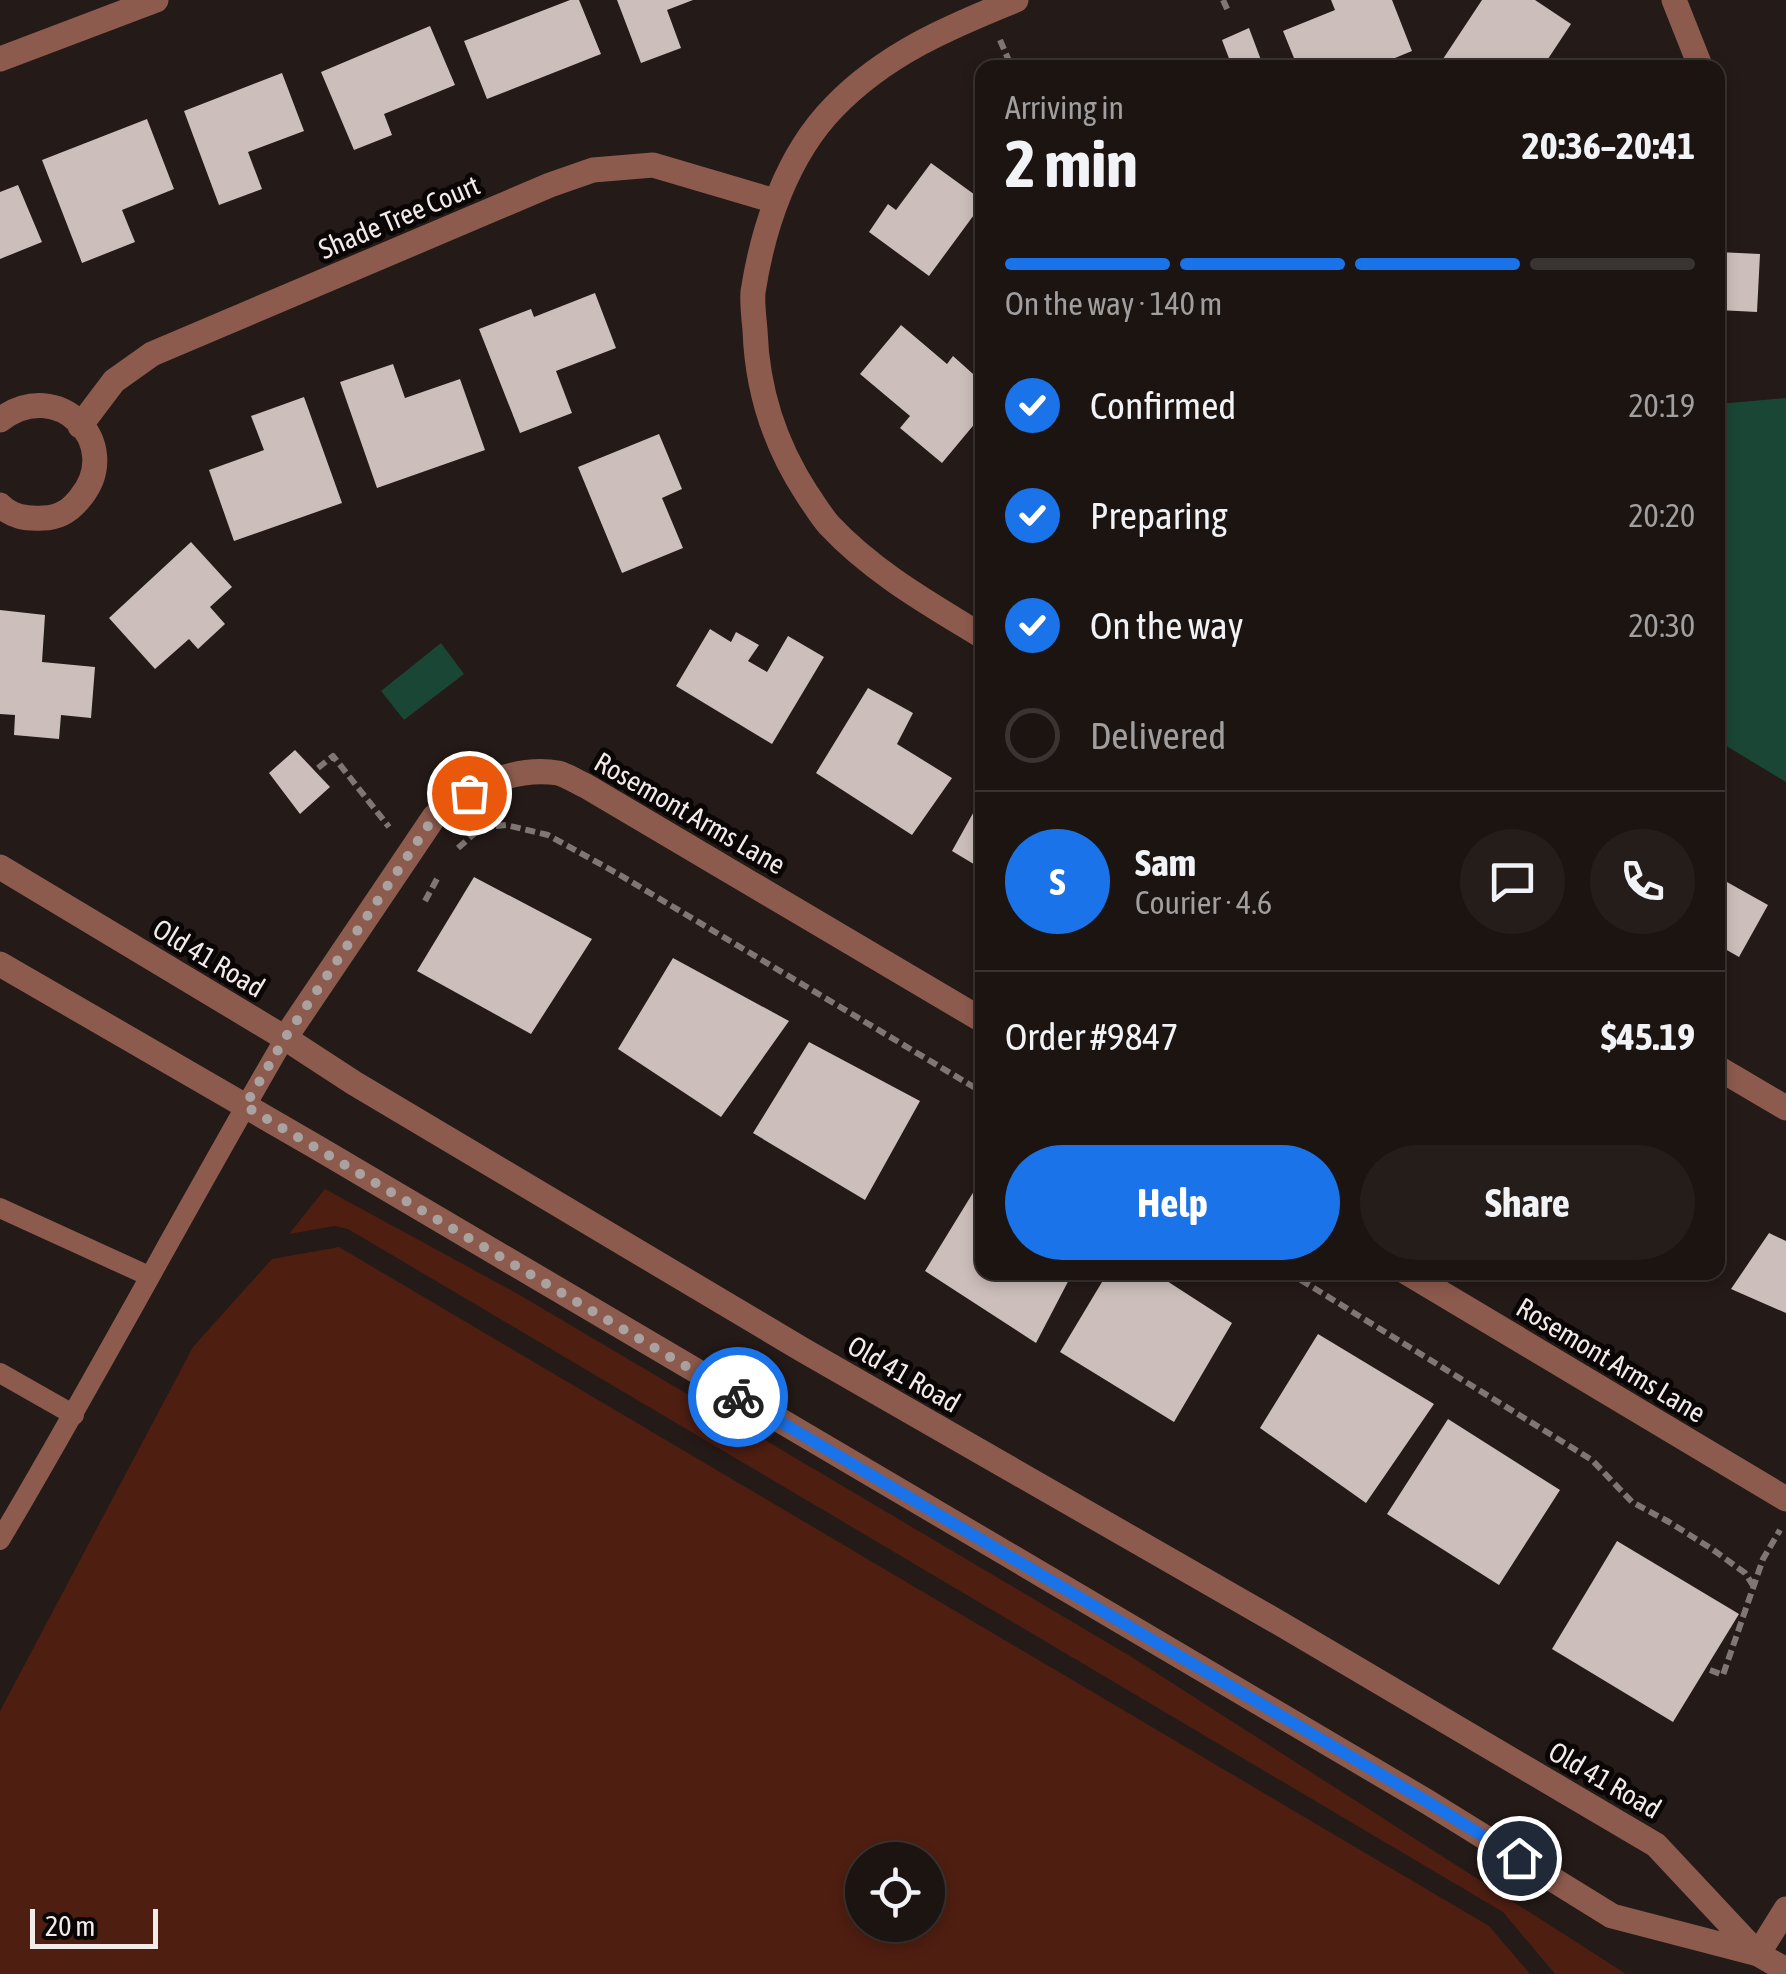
<!DOCTYPE html>
<meta charset="utf-8">
<style>
body{margin:0;font-family:"Asap Condensed",sans-serif;background:#241d1a;color:#f1f3f6;height:100vh;display:flex;flex-direction:column;font-size:38px;white-space:nowrap}
*{box-sizing:border-box;margin:0}
p{font-size:32px;color:#a09e9f}
.icon{flex:none;width:55px;height:55px;fill:none;stroke:currentColor;stroke-width:2;stroke-linecap:round;stroke-linejoin:round}
.map{position:relative;flex:1;overflow:hidden}
.drawer{position:absolute;left:975px;top:60px;width:750px;height:1220px;display:flex;flex-direction:column;background:#1b1411;border-radius:20px;box-shadow:0 5px 15px #0003,0 0 0 2px #393331}
.drawer>*{flex:none}
.tools{position:absolute;left:845px;top:1842px;display:grid;gap:20px}
.tools a{display:grid;place-items:center;width:100px;height:100px;border-radius:50%;background:#1b1411;box-shadow:0 5px 15px #0003,0 0 0 2px #393331;font-size:50px}
.scale{position:absolute;left:30px;bottom:25px;width:128px;box-sizing:border-box;padding-left:10px;border:5px solid #f2ebe9;border-top:0;font-size:28px;line-height:35px;white-space:nowrap;color:#f2ebe9;-webkit-text-stroke:8px #0a0605;paint-order:stroke}
.pin{position:absolute;display:grid;place-items:center;width:85px;height:85px;color:#fff;margin:-42px;border:5px solid #fff;border-radius:50%;box-shadow:0 2px 10px #0007}
.courier{position:absolute;display:grid;place-items:center;width:100px;height:100px;margin:-50px;border:8px solid #1a73e8;border-radius:50%;background:#fff;color:#222;box-shadow:0 2px 12px #0007}
.headline em{font-style:normal;font-weight:700}
.headline div{display:flex;flex-direction:column-reverse}
.headline{display:flex;align-items:center;justify-content:space-between;height:170px;padding:0 30px}
h1{font-size:65px;font-weight:700;line-height:75px}
.bar{display:grid;grid-template-columns:repeat(4,1fr);gap:15px 10px;align-content:center;height:120px;padding:0 30px}
.bar i{height:12px;border-radius:8px;background:#393331}
.bar .on{background:#1a73e8}
.bar p{grid-column:span 4}
.line{display:flex;align-items:center;gap:25px;padding:0 30px;border-top:2px solid #393331}
.line div{flex:1}
.round{display:grid;place-items:center;flex:none;width:105px;height:105px;border-radius:52px;background:#241d1a}
ol{padding:0 30px;list-style:none}
li{display:flex;align-items:center;gap:30px;height:110px}
li p{margin-inline-start:auto}
li .icon{padding:10px;border-radius:50%;background:#1a73e8;color:#fff;stroke-width:4}
li:last-child{color:#a09e9f}
li i{width:55px;height:55px;border:5px solid #393331;border-radius:50%}
.primary-button{display:flex;gap:20px;margin-top:auto;padding:20px 30px}
.primary-button a{flex:1;height:115px;border-radius:60px;background:#1a73e8;color:#fff;font-size:40px;font-weight:700;line-height:115px;text-align:center}
.primary-button a+a{background:#241d1a;color:#f1f3f6}
.map>svg:first-child{display:block}
</style>
<div class="map">
<svg width="1786" height="1974" viewBox="0 0 1786 1974">
<rect width="100%" height="100%" fill="#241a17"/>
<!-- green -->
<path fill="#4e1e11" fill-rule="evenodd" d="M325 1189 518 1294 1130 1656 1626 1974H1555L1503 1912 348 1229 335 1226 289 1234Z
M339 1247 1489 1926 1530 1974H0V1711L193 1347 272 1259ZM862 1860H928V1925H862Z"/>
<!-- water -->
<path fill="#1a4635" d="M1786 398V782L1718 741V404Z
M441 643 464 674 404 720 381 691Z"/>
<!-- building -->
<path fill="#ccbeba" d="M570 0H579L601 54 487 99 464 41Z
M617 0H693L667 10 681 48 641 63Z
M1331 0H1392L1412 51 1378 65 1380 68H1298L1283 31 1335 10Z
M1482 0H1535L1571 24 1542 68H1437Z
M430 26 455 85 384 114 392 135 354 150 321 72Z
M1249 28 1264 68H1214L1230 61 1222 40Z
M282 73 304 131 248 152 262 189 219 205 184 111Z
M147 119 174 189 122 210 135 242 82 263 42 160Z
M931 163 982 200V204L929 276 869 232 888 204 896 210Z
M18 185 42 242 0 259V192Z
M1718 252 1760 254 1757 312 1718 310Z
M595 293 616 348 556 371 572 413 520 433 479 329 531 309 534 317Z
M901 325 947 364 953 356 982 382V415L942 463 900 428 910 416 860 374Z
M393 364 405 398 460 379 485 450 377 488 340 382Z
M304 397 342 503 234 541 209 470 264 450 251 416Z
M659 434 682 489 662 498 683 548 622 573 578 467Z
M191 542 232 587 210 607 225 624 198 649 189 639 155 669 109 618Z
M0 610 45 615 42 662 95 667 91 718 61 715 59 739 14 735 15 715 0 714Z
M710 629 731 642 736 632 759 645 748 661 767 672 788 636 824 657 772 744 676 686Z
M868 688 913 713 897 744 952 778 912 835 816 773Z
M295 750 330 787 300 814 269 773Z
M982 797V869L952 851Z
M474 877 592 939 531 1034 417 971Z
M1718 877 1768 905 1739 957 1718 945Z
M673 958 789 1021 721 1117 618 1049Z
M809 1042 920 1101 865 1200 753 1133Z
M982 1178V1272H1073L1036 1343 925 1271Z
M1769 1233 1786 1241V1313L1731 1289Z
M1108 1272H1153L1232 1323 1174 1422 1060 1352Z
M1318 1334 1434 1404 1366 1503 1260 1428Z
M1448 1419 1560 1490 1499 1585 1387 1514Z
M1617 1541 1739 1614 1673 1722 1552 1649Z"/>
<g fill="none" stroke-linecap="round" stroke-linejoin="round">
<!-- path -->
<path stroke="#807775" stroke-width="6" stroke-dasharray="10 5" stroke-linecap="butt" d="M1223 0 1228 11
M1000 40 1012 68
M318 768 333 756 389 827
M458 848 475 833 488 827 506 825 548 835 620 875 982 1092
M425 901 437 879
M1288 1272 1592 1460 1632 1502 1669 1522 1712 1549 1745 1573 1754 1587
M1710 1670 1723 1675 1763 1559 1780 1530"/>
<!-- service -->
<path stroke="#8d5b4d" stroke-width="20" d="M0 1208 149 1276
M0 1373 74 1415
M0 1540C98 1375 188 1204 285 1038"/>
<!-- minor -->
<path stroke="#8d5b4d" stroke-width="25" d="M1674 0 1701 68
M0 420C58 375 124 444 81 497 71 510 60 518 43 518 26 519 12 517 0 505
M80 426 114 381 152 354 550 185 593 170 653 165 775 201
M982 636C928 603 873 572 829 525 821 516 814 504 807 494 775 445 757 389 755 330 754 318 752 304 753 292 763 227 787 155 834 107 885 54 949 27 1016 0
M285 1038 434 817C464 788 516 766 558 773 567 775 577 782 586 786L982 1020
M1718 1068 1786 1108
M1406 1272 1786 1499
M1758 1954 1786 1909"/>
<!-- tertiary -->
<path stroke="#8d5b4d" stroke-width="25" d="M0 59 156 0
M0 867 285 1038 354 1083 803 1350 1281 1624 1656 1845 1758 1954
M0 964 318 1148 1426 1801 1612 1916 1758 1954 1786 1970"/>
</g>
<g fill="none" stroke-linecap="round" stroke-linejoin="round">
<!-- done -->
<path stroke="#aaa2a0" stroke-width="10" stroke-dasharray="0 18" d="M469 793 447 804 434 817 285 1038 245 1106 738 1397"/>
<!-- route -->
<path stroke="#1a73e8" stroke-width="12" d="M738 1397 1426 1801 1519 1858"/>
</g>
<g text-anchor="middle" dominant-baseline="central" stroke-width="10" stroke-linejoin="round" paint-order="stroke">
<!-- street labels -->
<g font-size="28" fill="#f2ebe9" stroke="#0a0605">
<text transform="translate(399 217) rotate(-23)">Shade Tree Court</text>
<text transform="translate(690 813) rotate(30)">Rosemont Arms Lane</text>
<text transform="translate(209 958) rotate(31)">Old 41 Road</text>
<text transform="translate(1611 1360) rotate(31)">Rosemont Arms Lane</text>
<text transform="translate(904 1374) rotate(30)">Old 41 Road</text>
<text transform="translate(1605 1780) rotate(30)">Old 41 Road</text>
</g>
</g>
</svg>
<div class="tools">
<a><svg class="icon" aria-label="locate" viewBox="0 0 24 24"><circle cx="12" cy="12" r="6"/><path d="M12 2v4M12 18v4M2 12h4M18 12h4"/></svg></a>
</div>
<div class="scale">20 m</div>
<div class="pin" style="left:469px;top:793px;background:#ea580c"><svg class="icon" aria-label="bag" viewBox="0 0 24 24"><path d="M5 8h14l-1 12H6zM9 8a3 3 0 0 1 6 0"/></svg></div>
<div class="pin" style="left:1519px;top:1858px;background:#1f2937"><svg class="icon" aria-label="home" viewBox="0 0 24 24"><path d="M3 11l9-7 9 7M6 9v11h12V9"/></svg></div>
<div class="courier" style="left:738px;top:1397px"><svg class="icon" aria-label="bike" viewBox="0 0 24 24"><circle cx="6" cy="16" r="4"/><circle cx="18" cy="16" r="4"/><path d="M6 16l4-8h5l3 8M10 8l3 8H6M13 5h3"/></svg></div>
<section class="drawer">
<div class="headline"><div><h1>2 min</h1><p>Arriving in</p></div><em>20:36–20:41</em></div>
<div class="bar"><i class="on"></i><i class="on"></i><i class="on"></i><i></i><p>On the way · 140 m</p></div>
<ol>
<li><svg class="icon" aria-label="check" viewBox="0 0 24 24"><path d="M5 12l5 5 9-10"/></svg>Confirmed<p>20:19</p></li>
<li><svg class="icon" aria-label="check" viewBox="0 0 24 24"><path d="M5 12l5 5 9-10"/></svg>Preparing<p>20:20</p></li>
<li><svg class="icon" aria-label="check" viewBox="0 0 24 24"><path d="M5 12l5 5 9-10"/></svg>On the way<p>20:30</p></li>
<li><i></i>Delivered</li>
</ol>
<div class="line" style="height:180px"><b class="round" style="background:#1a73e8;color:#fff">S</b><div><b>Sam</b><p>Courier · 4.6</p></div><a class="round"><svg class="icon" aria-label="chat" viewBox="0 0 24 24"><path d="M4 5h16v11H9l-5 4z"/></svg></a><a class="round"><svg class="icon" aria-label="phone" viewBox="0 0 24 24"><path d="M5 4h4l2 5-3 2q2 4 5 5l2-3 5 2v4C11 20 4 13 5 4z"/></svg></a></div>
<div class="line" style="height:130px"><div>Order #9847</div><b>$45.19</b></div>
<div class="primary-button"><a>Help</a><a>Share</a></div>
</section>
</div>
